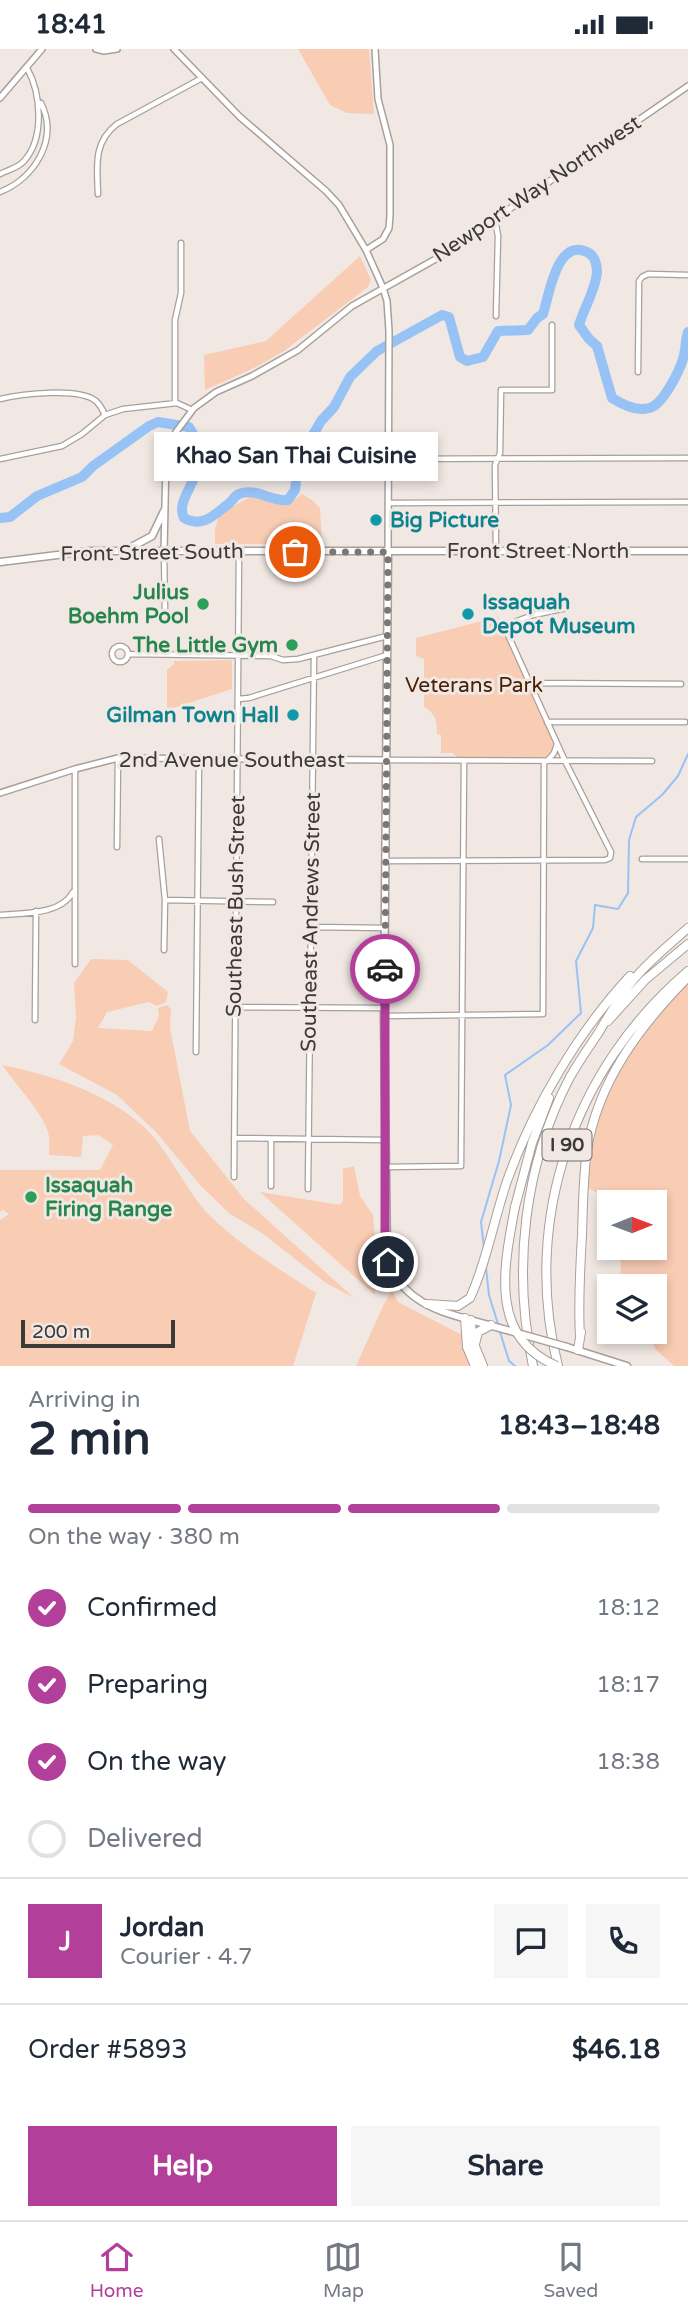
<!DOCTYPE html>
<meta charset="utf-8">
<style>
body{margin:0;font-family:"Varela Round",sans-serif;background:#f6f6f7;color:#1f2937;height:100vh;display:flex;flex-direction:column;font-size:26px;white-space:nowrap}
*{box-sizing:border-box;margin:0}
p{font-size:23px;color:#747a83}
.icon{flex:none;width:38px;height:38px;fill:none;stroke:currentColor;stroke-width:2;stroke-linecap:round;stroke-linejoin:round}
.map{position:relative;height:1317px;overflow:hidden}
.side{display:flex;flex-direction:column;background:#fff;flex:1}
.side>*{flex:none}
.needle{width:46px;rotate:89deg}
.buttons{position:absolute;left:597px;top:1141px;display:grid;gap:14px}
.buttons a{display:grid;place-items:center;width:70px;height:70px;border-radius:0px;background:#fff;box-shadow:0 4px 10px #0003;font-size:35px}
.scale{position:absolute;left:21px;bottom:18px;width:154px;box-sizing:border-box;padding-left:7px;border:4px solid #3d3938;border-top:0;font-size:19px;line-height:24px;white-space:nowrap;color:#3d3938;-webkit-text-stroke:5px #f1e8e3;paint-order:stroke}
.pin{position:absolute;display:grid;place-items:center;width:60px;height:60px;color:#fff;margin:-30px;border:4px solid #fff;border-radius:50%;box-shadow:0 2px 7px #0007}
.courier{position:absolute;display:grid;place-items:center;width:70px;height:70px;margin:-35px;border:5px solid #b2409b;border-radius:50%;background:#fff;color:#222;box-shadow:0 2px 9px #0007}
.bubble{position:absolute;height:49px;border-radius:0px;background:#fff;box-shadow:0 4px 10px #0003;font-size:23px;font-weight:800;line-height:49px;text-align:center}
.summary em{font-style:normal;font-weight:800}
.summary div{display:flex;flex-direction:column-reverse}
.summary{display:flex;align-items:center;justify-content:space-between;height:119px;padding:0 28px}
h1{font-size:46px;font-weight:800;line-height:52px}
.bar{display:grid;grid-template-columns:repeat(4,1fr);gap:10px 7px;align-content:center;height:84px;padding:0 28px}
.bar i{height:9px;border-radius:5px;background:#e0e1e3}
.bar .selected{background:#b2409b}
.bar p{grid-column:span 4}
.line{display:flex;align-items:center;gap:18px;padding:0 28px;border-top:2px solid #e0e1e3}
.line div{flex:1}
.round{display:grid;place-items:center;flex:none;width:74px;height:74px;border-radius:0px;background:#f6f6f7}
ol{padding:0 28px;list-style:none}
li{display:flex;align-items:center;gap:21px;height:77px}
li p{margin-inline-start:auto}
li .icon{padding:7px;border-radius:50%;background:#b2409b;color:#fff;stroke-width:4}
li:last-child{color:#747a83}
li i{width:38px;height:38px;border:4px solid #e0e1e3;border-radius:50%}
.cta{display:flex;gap:14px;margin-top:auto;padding:14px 28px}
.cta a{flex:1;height:80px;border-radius:0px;background:#b2409b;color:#fff;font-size:28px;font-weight:800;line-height:80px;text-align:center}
.cta a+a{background:#f6f6f7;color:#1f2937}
.status{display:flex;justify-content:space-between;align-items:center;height:49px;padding:0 35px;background:#fff;direction:ltr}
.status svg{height:19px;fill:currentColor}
.tab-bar{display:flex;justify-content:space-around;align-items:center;height:98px;border-top:2px solid #e0e1e3;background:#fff;font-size:19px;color:#747a83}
.tab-bar a{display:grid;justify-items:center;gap:4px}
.tab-bar .selected{color:#b2409b}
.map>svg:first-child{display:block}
</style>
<div class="status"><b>18:41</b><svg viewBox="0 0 49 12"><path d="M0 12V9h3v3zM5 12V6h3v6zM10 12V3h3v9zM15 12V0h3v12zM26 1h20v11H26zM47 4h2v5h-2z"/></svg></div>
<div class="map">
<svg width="688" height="1317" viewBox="0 0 688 1317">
<rect width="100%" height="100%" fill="#f1e8e3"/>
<!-- green -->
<path fill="#f9ccb4" d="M298 0H369L374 65 347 64 330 56Z
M360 207 371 231 368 238 284 302 258 317 205 341 204 306 266 292Z
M302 445 312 451 320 459 322 495H215V481L219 465 250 448 289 455Z
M498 568 543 665 554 695V701L546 709 456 708 453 704H441V686L437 685C437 672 436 665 424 658V610L416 607V589Z
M232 611V640L167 661V621L174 615V612Z
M91 910 128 911 168 943 166 953 157 957 149 953 107 963 98 979 152 982 159 967 158 959 167 956 171 960 170 979 190 1082 244 1150 354 1249 326 1234 262 1184 230 1165 200 1136 156 1083 117 1046 59 1015 73 992 76 968 74 934Z
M688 928V1317H674L656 1301 649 1288 642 1283H654V1237H620L621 1214 614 1199H654V1153H613L588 1139C591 1091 602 1046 627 1005 644 978 668 953 688 928Z
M2 1016C51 1026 106 1043 144 1078 169 1101 187 1144 211 1168 240 1196 282 1222 316 1244L293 1317H0V1171L9 1165 3 1161 0 1163V1121H100L113 1096 98 1086 83 1087 81 1108 49 1106C49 1099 50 1090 48 1083 44 1066 14 1033 2 1016Z
M354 1117 360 1147 373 1166 376 1204 375 1246 260 1143 340 1156 343 1152V1120Z
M392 1241 398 1253 462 1286 469 1317H356L383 1257Z"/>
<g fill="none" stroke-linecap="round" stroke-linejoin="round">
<!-- stream -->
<path stroke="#97c2f6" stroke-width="2" d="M484 1199 481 1173 499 1112 511 1056 505 1026 548 996 581 964 576 912 593 879 595 856 618 860 628 844 629 791 636 768 662 746 678 727 688 705
M486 1219 489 1246 498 1275
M500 1283 509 1312 515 1317"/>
<!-- river -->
<path stroke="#97c2f6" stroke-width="10" d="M0 469 10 468 37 447 82 428 93 417 149 377 158 373 189 378C219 422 172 445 184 469 202 479 213 467 227 456 232 453 234 447 239 445 255 438 272 453 288 451L295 441 297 424 310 391 321 372 334 358 350 328 377 302 442 266 449 268 460 308 467 312 483 308 498 282 528 281 537 269 543 265C549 247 557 186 589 204 595 208 597 217 597 224 595 242 584 259 579 276L589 290 597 297 612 349C623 356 640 365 654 357 665 350 679 323 683 310 686 301 685 292 688 283"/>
<defs>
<path id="minor" d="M0 125C8 121 18 119 24 112 45 89 41 44 27 19
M0 143C35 129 59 90 41 54
M98 145C97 118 93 93 117 75L202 29
M495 170 498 187 496 267
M638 323 639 232 642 228 648 225 688 226
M0 350C21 345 79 338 96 352 100 356 103 361 105 366
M175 354V271L181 244V194
M0 410 62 397 82 385 105 366 123 360 177 354 192 361
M389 410 688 409
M389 454 688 453
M164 503 165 562
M496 503 495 416 500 404 501 341H552V276
M112 605a8 8 0 1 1 16 0a8 8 0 1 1-16 0Z
M128 605 271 607 283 611 298 610 387 587
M530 634 681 635
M238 650 249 649 387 606
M547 673H685
M386 711 652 712
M547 712 554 704 557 695
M159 790 165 851 164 901
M117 798 118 709
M642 810H688
M386 812 605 811 610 809 611 803 565 712 504 577 533 566 567 559
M165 851 273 853
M0 866C23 864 61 866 73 843
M311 878 385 879
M75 915V720
M235 958 384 959
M384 967 543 965 544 712
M35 971 36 862
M196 1003 199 710
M234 1089 384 1091
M271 1090V1137
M385 1118 461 1117 464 712
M234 1128 239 503
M308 1140 314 606"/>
<path id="tertiary" d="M96 0 104 2 117 0
M174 0 240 68 326 142 339 156 366 201 383 239 387 252 389 282 388 503
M0 49 42 0
M366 201 383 190 389 179 390 166V96L378 50 375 0
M164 503 166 409 176 383 194 359 216 343 252 327 298 301 352 257 441 207 688 37
M0 744 75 720 118 709 386 711"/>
<path id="secondary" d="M126 501 152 487 164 462
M388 503 384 967 387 1204C398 1260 456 1266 503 1280
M0 513 90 502H688
M567 1298 627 1317"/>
<path id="motorway" d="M608 972 645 931 688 895
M515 1158 532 1094 549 1049
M427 1255 458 1257 470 1249C487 1212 494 1170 507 1132 533 1059 578 983 630 927
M465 1269 467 1298 475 1317
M471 1271 472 1290 483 1317
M580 1288C578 1254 580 1220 582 1186 583 1158 583 1129 587 1101 598 1032 640 977 688 928
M475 1295 478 1283 491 1276
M578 1301 581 1283
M533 1317C512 1220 524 1116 570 1028 579 1012 589 998 599 983 610 964 620 947 634 930 650 911 670 895 688 879
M558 1317C521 1171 574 1019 688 922"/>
</defs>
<!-- minor casing -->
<use href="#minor" stroke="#a89f9b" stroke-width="7"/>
<!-- tertiary casing -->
<use href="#tertiary" stroke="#a89f9b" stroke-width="8"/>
<!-- secondary casing -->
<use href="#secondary" stroke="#a89f9b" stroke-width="9"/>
<!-- motorway casing -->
<use href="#motorway" stroke="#a89f9b" stroke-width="10"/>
<!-- minor -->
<use href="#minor" stroke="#fff" stroke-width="4.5"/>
<!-- tertiary -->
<use href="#tertiary" stroke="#fff" stroke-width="5"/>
<!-- secondary -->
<use href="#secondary" stroke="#fff" stroke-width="6"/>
<!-- motorway -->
<use href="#motorway" stroke="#fff" stroke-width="8"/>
<defs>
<path id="secondary-bridge" d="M503 1280 567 1298"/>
<path id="motorway-bridge" d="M515 1158C504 1217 488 1288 557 1317"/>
</defs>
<!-- secondary-bridge casing -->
<use href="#secondary-bridge" stroke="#a89f9b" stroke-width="9" stroke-linecap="butt"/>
<!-- motorway-bridge casing -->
<use href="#motorway-bridge" stroke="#a89f9b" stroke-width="10" stroke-linecap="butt"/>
<!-- secondary-bridge -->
<use href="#secondary-bridge" stroke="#fff" stroke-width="6"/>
<!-- motorway-bridge -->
<use href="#motorway-bridge" stroke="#fff" stroke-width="8"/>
</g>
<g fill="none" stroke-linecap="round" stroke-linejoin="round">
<!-- done -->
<path stroke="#7c7674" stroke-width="7" stroke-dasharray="0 12.6" d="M295 503H388L385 920"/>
<!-- route -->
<path stroke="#b2409b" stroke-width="9" d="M385 920V1185L388 1213"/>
</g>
<!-- markers -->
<g fill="#0f9aa8" stroke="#f1e8e3" stroke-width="2.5">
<circle cx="376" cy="471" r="7"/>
<circle cx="468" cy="565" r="7"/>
<circle cx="293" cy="666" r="7"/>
</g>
<g fill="#2e9e5b" stroke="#f1e8e3" stroke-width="2.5">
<circle cx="203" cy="555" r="7"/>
<circle cx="292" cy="596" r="7"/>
<circle cx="31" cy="1148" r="7"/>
</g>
<g text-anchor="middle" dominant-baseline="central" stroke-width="6" stroke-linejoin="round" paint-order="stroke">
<!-- shield labels -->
<rect fill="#f1e8e3" stroke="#736e6b" stroke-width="2" x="542.5" y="1080.5" width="49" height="31" rx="5"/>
<g font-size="19" font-weight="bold" fill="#3d3938">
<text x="567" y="1096">I 90</text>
</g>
<!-- street labels -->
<g font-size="21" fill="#3d3938" stroke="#f1e8e3">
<text transform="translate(537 140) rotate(-34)">Newport Way Northwest</text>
<text x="538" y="502">Front Street North</text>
<text transform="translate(152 504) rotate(-1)">Front Street South</text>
<text x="232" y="711">2nd Avenue Southeast</text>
<text transform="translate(236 857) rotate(-89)">Southeast Bush Street</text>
<text transform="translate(311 873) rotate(-89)">Southeast Andrews Street</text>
</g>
<!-- culture labels -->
<g font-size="21" font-weight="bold" fill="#0d838f" stroke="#f1e8e3" text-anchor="start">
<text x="390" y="471">Big Picture</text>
<text x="482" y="553">Issaquah<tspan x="482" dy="24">Depot Museum</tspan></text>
<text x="279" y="666" text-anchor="end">Gilman Town Hall</text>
</g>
<!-- leisure labels -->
<g font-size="21" font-weight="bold" fill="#27864d" stroke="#f1e8e3" text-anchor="end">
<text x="189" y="543">Julius<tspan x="189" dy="24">Boehm Pool</tspan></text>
<text x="278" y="596">The Little Gym</text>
<text x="45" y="1136" text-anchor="start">Issaquah<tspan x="45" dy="24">Firing Range</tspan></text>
</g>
<!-- park labels -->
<g font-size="21" fill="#482107" stroke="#f1e8e3">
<text x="474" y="636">Veterans Park</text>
</g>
</g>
</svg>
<div class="buttons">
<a><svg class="needle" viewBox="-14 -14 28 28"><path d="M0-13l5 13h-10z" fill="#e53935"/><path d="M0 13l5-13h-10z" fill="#747a83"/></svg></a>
<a><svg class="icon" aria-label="layers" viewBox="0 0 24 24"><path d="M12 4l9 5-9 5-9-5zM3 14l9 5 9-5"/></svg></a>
</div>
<div class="scale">200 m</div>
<div class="pin" style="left:295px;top:503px;background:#ea580c"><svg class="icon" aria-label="bag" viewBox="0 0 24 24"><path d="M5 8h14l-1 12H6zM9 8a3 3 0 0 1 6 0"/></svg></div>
<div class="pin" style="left:388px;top:1213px;background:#1f2937"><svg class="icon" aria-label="home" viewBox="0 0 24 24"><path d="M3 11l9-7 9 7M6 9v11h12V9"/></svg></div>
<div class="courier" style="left:385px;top:920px"><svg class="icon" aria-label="car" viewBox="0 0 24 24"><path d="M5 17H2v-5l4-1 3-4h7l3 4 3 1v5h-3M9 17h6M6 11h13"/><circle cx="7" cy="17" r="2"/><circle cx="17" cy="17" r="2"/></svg></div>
<div class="bubble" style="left:154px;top:383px;width:284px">Khao San Thai Cuisine</div>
</div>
<section class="side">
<div class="summary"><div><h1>2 min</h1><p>Arriving in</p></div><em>18:43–18:48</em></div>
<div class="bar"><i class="selected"></i><i class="selected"></i><i class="selected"></i><i></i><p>On the way · 380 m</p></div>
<ol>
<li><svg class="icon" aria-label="check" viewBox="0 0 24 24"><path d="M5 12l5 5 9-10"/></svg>Confirmed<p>18:12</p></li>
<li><svg class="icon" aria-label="check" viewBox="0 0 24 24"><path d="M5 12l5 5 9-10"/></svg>Preparing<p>18:17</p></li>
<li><svg class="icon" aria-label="check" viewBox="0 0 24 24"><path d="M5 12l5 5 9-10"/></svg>On the way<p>18:38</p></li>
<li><i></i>Delivered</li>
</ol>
<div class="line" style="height:126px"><b class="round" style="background:#b2409b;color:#fff">J</b><div><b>Jordan</b><p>Courier · 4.7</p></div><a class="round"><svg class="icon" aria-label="chat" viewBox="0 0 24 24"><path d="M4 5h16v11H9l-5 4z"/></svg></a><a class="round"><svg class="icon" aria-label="phone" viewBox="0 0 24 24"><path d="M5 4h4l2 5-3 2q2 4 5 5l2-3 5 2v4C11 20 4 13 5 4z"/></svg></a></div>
<div class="line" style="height:91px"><div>Order #5893</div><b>$46.18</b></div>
<div class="cta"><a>Help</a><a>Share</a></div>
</section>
<nav class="tab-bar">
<a class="selected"><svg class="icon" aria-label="home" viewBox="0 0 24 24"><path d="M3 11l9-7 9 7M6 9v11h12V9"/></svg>Home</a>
<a><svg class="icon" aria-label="map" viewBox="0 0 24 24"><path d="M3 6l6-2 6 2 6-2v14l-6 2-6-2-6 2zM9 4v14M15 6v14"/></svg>Map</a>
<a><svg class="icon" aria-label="saved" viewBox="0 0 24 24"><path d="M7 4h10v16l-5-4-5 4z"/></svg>Saved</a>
</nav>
